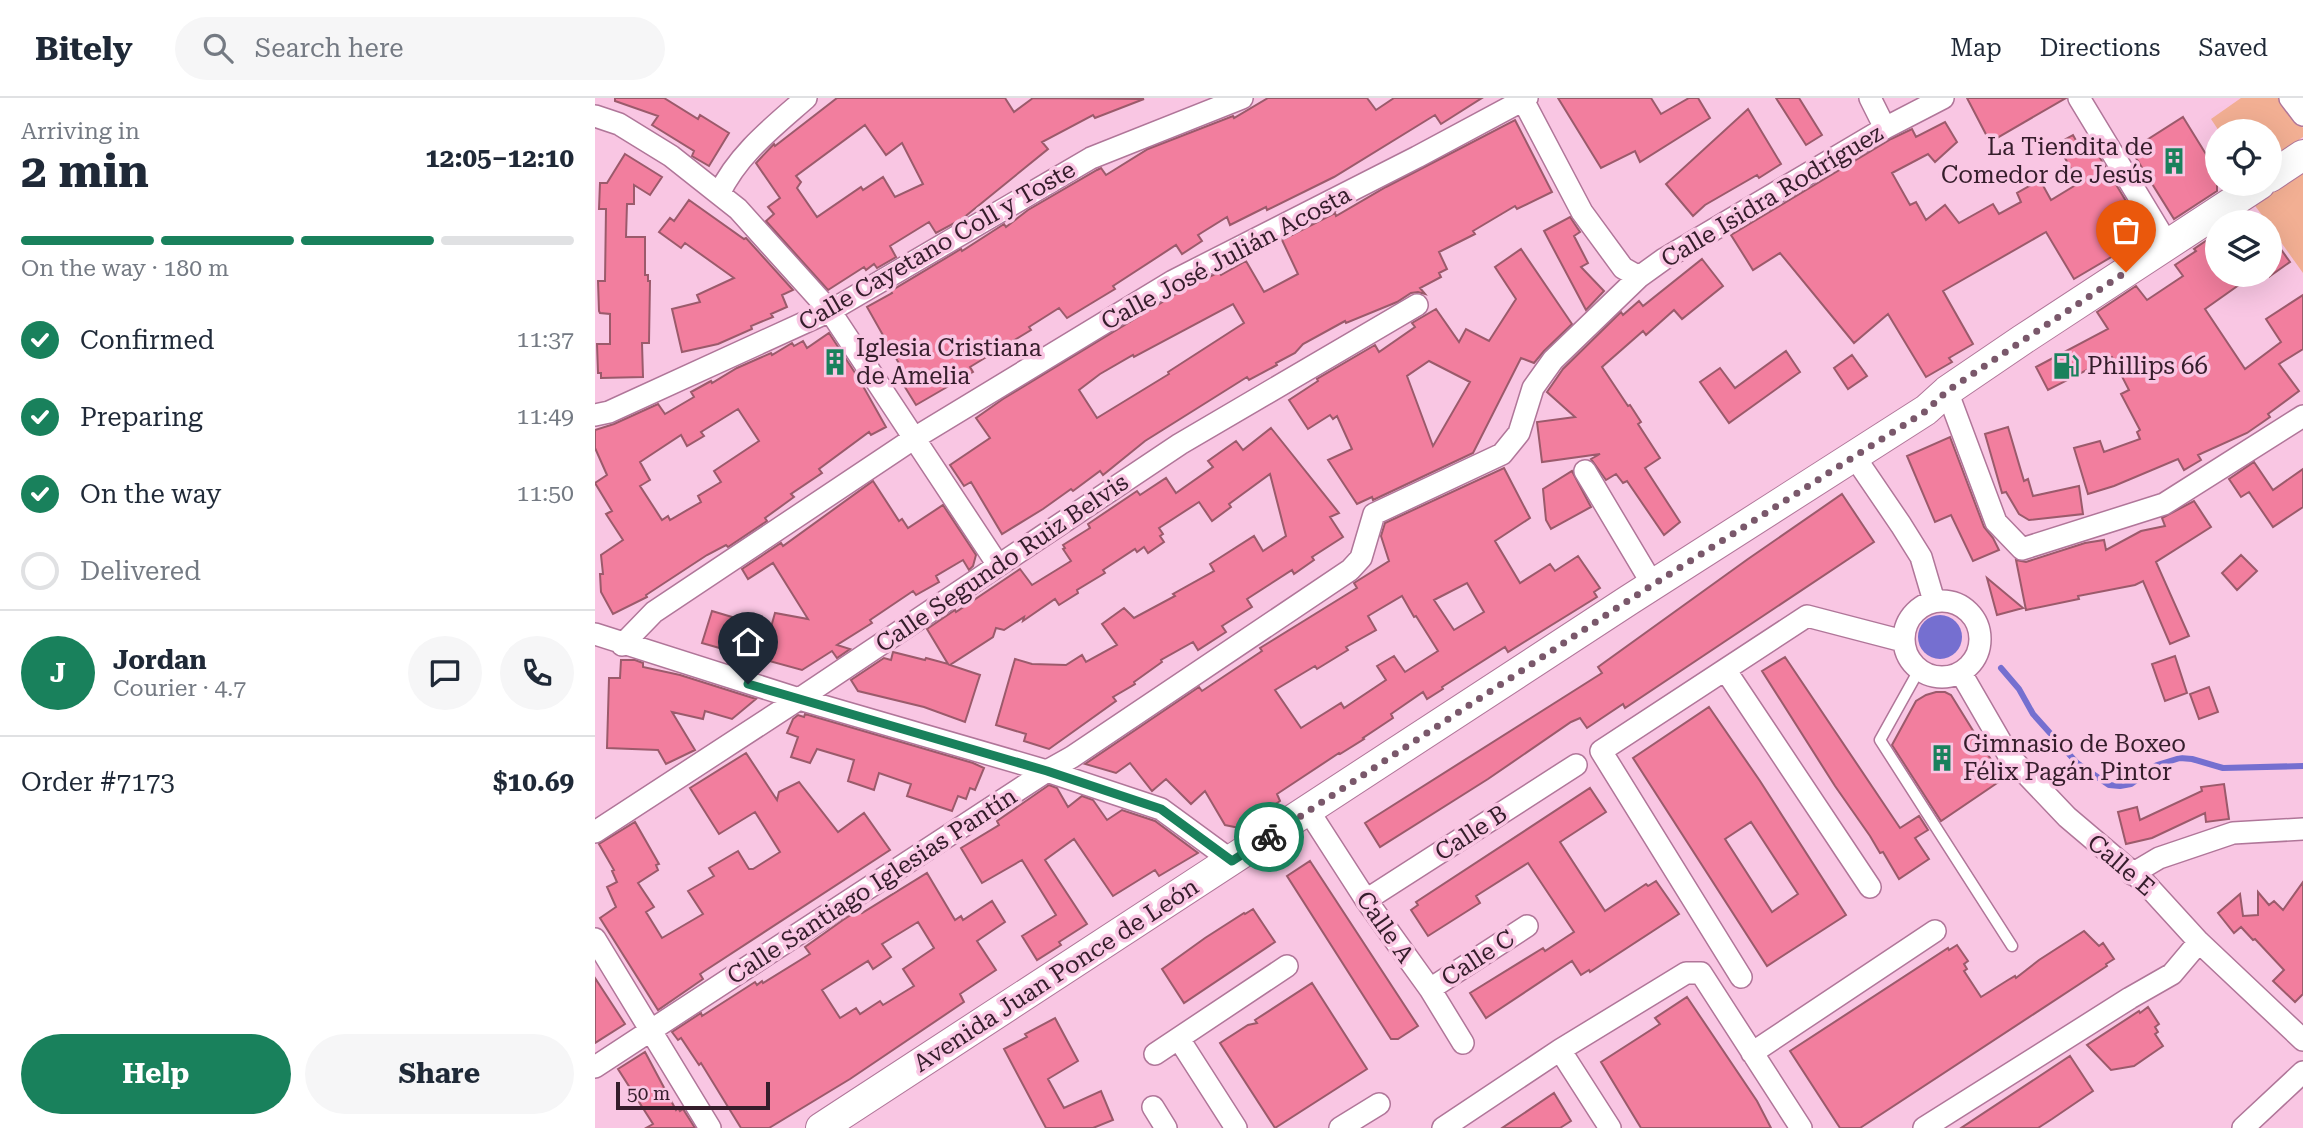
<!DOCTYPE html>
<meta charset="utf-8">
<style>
body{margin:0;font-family:"Roboto Serif",serif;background:#f6f6f7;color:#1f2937;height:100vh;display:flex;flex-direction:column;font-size:26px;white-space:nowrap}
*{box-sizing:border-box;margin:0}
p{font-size:23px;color:#747a83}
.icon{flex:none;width:38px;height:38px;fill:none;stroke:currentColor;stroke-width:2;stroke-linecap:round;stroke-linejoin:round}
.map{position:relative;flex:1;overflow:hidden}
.sheet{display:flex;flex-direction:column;background:#fff;width:595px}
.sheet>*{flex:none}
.controls{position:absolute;left:1610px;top:21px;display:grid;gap:14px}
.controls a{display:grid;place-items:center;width:77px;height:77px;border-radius:50%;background:#fff;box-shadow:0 7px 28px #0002;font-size:35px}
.scale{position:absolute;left:21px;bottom:18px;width:154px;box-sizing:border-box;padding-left:7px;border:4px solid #351d2b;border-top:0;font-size:19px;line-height:24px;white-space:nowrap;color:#351d2b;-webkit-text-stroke:5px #f9c6e3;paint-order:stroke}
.pin{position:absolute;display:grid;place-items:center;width:60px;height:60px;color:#fff;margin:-72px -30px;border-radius:50% 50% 50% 0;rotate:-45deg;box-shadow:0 0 7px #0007}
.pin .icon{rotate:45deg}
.courier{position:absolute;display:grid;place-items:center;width:70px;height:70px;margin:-35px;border:5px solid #19815c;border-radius:50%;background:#fff;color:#222;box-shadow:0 2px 9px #0007}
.head em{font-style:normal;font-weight:700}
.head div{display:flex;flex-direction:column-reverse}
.head{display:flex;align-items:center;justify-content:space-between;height:119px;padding:0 21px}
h1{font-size:46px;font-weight:700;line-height:52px}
.bar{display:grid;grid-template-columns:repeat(4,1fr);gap:10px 7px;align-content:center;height:84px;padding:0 21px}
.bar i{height:9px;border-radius:5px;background:#e0e1e3}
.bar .current{background:#19815c}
.bar p{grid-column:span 4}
.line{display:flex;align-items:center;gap:18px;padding:0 21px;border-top:2px solid #e0e1e3}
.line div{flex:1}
.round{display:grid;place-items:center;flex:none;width:74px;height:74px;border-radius:37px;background:#f6f6f7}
ol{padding:0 21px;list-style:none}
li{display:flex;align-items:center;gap:21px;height:77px}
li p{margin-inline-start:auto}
li .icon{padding:7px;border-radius:50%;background:#19815c;color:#fff;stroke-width:4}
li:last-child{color:#747a83}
li i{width:38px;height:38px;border:4px solid #e0e1e3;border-radius:50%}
.action{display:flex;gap:14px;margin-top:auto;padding:14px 21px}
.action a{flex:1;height:80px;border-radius:42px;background:#19815c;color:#fff;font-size:28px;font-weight:700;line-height:80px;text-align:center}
.action a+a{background:#f6f6f7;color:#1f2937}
header{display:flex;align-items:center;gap:42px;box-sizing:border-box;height:98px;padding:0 35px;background:#fff;border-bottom:2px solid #e0e1e3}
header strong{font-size:33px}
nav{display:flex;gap:38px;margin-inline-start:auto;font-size:24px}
.search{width:490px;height:63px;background:#f6f6f7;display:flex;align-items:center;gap:18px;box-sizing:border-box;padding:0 24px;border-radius:38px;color:#747a83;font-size:26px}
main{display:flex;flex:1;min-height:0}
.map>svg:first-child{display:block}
</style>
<header>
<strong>Bitely</strong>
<div class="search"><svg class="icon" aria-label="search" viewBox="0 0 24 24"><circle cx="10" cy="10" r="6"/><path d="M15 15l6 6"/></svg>Search here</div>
<nav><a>Map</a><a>Directions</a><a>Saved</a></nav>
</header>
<main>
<section class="sheet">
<div class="head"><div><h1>2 min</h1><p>Arriving in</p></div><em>12:05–12:10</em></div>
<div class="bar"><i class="current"></i><i class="current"></i><i class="current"></i><i></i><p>On the way · 180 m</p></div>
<ol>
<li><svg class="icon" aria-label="check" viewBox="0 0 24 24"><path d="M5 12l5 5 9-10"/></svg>Confirmed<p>11:37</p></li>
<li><svg class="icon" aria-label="check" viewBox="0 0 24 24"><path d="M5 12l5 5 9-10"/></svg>Preparing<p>11:49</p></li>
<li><svg class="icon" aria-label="check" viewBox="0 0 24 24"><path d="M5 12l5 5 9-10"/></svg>On the way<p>11:50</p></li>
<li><i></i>Delivered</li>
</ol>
<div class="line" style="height:126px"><b class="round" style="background:#19815c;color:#fff">J</b><div><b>Jordan</b><p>Courier · 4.7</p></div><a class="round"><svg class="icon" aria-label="chat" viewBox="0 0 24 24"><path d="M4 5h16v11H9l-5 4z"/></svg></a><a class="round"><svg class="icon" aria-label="phone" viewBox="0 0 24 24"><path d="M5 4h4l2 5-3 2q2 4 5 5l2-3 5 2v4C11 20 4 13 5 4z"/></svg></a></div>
<div class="line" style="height:91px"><div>Order #7173</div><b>$10.69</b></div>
<div class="action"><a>Help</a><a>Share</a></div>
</section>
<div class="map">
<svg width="1708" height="1030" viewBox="0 0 1708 1030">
<rect width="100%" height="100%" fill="#f9c6e3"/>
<!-- green -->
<path fill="#f2af93" d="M1646 0H1686L1708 30V39L1675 61V33H1624L1616 21Z
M1708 72V175L1675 129V124H1672L1658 105Z"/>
<!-- water -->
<path fill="#756fd0" d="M1323 539a22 22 0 1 1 44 0a22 22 0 1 1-44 0Z"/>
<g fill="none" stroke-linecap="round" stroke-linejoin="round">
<!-- stream -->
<path stroke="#756fd0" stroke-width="6" d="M1406 570 1424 591 1438 616 1482 665 1514 687 1525 688 1536 686 1562 667 1585 660 1597 661 1628 670 1708 668"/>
</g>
<!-- building -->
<path fill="#f27e9e" stroke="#9b5a6b" stroke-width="2" fill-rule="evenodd" d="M20 0H69L103 21 105 17 134 35 114 68 97 58 99 53 57 27 63 18 20 3Z
M242 0H410L419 14 438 0 549 1 500 20 498 17 447 44 453 51 367 121 341 135 334 124 295 148 301 159 282 170 279 166 271 172 269 169 233 192 171 123 179 116 173 109 185 100 161 65 179 46 180 48ZM270 27 291 57 307 45 328 86 300 99 288 79 268 92 266 89 222 119 202 90 206 84 201 78Z
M673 0H772L781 12 799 0H887L846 26 840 17 739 79 672 112 671 109 635 127 632 119 603 137 607 143 587 156 581 147 518 188 520 191 472 220 464 210 434 229 436 232 375 269 378 274 321 307 300 273 306 269 272 209 297 195 296 193 366 151 367 153 409 126 411 129 433 112 502 72 506 70 511 77 553 51 638 18 639 20Z
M963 0H1056L1066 16 1094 0H1103L1115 20 1045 64 1040 53 1006 70Z
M1181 0H1204L1227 37 1211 47Z
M1372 0H1471L1395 44Z
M1153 11 1186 66 1164 80 1162 77 1110 107 1098 118 1071 86Z
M1588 19 1622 74V93L1579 121 1536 52Z
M920 22 957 94 922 111 920 108 878 133 880 136 844 154 852 171 844 175 846 179 825 190 830 196 823 194 816 195 802 204 751 225 750 223 708 246 700 255 681 265 682 267 654 282 652 279 550 343 508 377 505 373 478 393 476 391 448 411 407 436 376 384 369 388 355 367 395 340 381 320 408 301 584 194 624 174 626 177 651 163 669 194 703 176 687 142 740 115 741 118 791 89ZM638 206 649 225 573 274 574 276 502 320 484 292 505 276 538 257 539 259Z
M1350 24 1362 44 1340 64 1333 56 1297 75 1315 107 1321 104 1331 122 1350 107 1364 125 1398 106 1404 116 1426 104 1422 95 1445 82 1456 102 1484 85 1462 46 1478 37 1483 46 1493 40 1552 138 1479 181 1451 134 1348 193 1378 246 1354 260 1357 264 1331 279 1293 216 1259 245 1185 155 1158 172 1136 137 1296 41 1317 31 1321 39Z
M30 56 67 79 55 97 39 87V106H32L31 139H50V177H53V183H55L54 245H47L48 279 6 280V275H3L2 246H15V216L5 215 4 213 3 183H10L11 111H4L5 85H12Z
M94 102 149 141 151 140 198 192 187 197 192 209 176 216 178 219 156 228 157 231 123 246 87 254 77 211 105 204 102 197 139 180 90 145 86 150 64 134 75 120 79 123Z
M975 119 985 134 979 138 993 165 986 169 1009 193 991 212 949 133Z
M1675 136 1695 164 1675 178Z
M1615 140 1622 149V177H1658L1610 211 1650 271 1686 244 1671 221 1708 197V251L1684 266 1704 293 1673 316 1675 319 1652 335 1603 357 1606 362 1589 372 1583 361 1519 388 1493 396 1479 350 1505 343 1509 354 1545 341 1542 334 1545 332 1526 296 1534 292 1517 259 1453 292 1441 269 1513 231 1502 214 1541 188 1552 202 1588 178 1580 167 1601 153 1599 151Z
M926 151 977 226 949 253 939 265 926 260 878 355 778 402 777 399 762 406 733 362 757 351 742 318 738 321 735 317 713 331 694 302 723 283 722 281 780 247 784 254 820 229 817 225 841 211 864 244 871 231 894 243 921 201 900 169ZM834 263 875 284 838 348 812 278Z
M1107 161 1128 188 1087 221 1079 212 1051 237 1048 233 1007 269 1033 308 1035 307 1046 324 1043 326 1065 360 1050 370 1085 424 1069 437 1032 383 1028 385 1021 376 1011 382 996 361 1005 356 947 364 942 324 980 319 952 294 968 271 1026 214 1028 217 1044 203 1048 208Z
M234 235 264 281 291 329 276 337 274 334 224 371 227 375 196 396 199 399 170 420 172 423 133 449 131 447 112 457 51 497 52 499 18 516 6 494 5 476H8L6 457 28 442 11 416 17 413 0 385 12 377 0 350V332L19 326 63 306 70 316 99 299 96 294 116 283 117 285 142 270 176 255 177 257 197 245 199 248 208 243 212 250ZM143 311 164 343 119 373 126 384 103 398 106 404 75 422 73 418 67 422 45 388 55 382 45 364 86 337 92 348 109 338 106 334Z
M1191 253 1205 274 1134 325 1105 284 1125 270 1140 290Z
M1257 257 1272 278 1253 291 1239 270Z
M1413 329 1429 383 1433 381 1438 398 1484 388 1488 416 1434 422 1424 416 1411 394 1407 395 1390 336Z
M676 330 744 415 735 419 748 439 717 459 719 462 699 476 697 472 652 501 657 509 627 528 631 534 603 552 598 544 566 562 567 564 539 584 540 586 518 599 521 603 454 651 429 643 431 636 401 627 420 561 437 566 471 567 487 557 491 564 522 547 507 526 529 510 539 520 580 498 578 496 619 473 615 466 659 438 668 453 691 438 675 376 634 406 636 409 617 423 604 404 564 430 568 436 565 438 569 444 553 455 549 449 542 454 540 451 508 472 510 475 482 492 483 495 464 507 460 501 428 523 429 519 409 532 401 530 398 539 355 567 385 577 370 624 329 609 263 593 256 582 289 560 296 562 298 554 330 562 331 560 353 566 332 531 360 512 361 514 425 471 437 487 476 463 468 451 470 450 468 447 495 430 493 426 542 393 545 397 571 380 581 395 618 369 613 363 641 343 648 352Z
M1355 339 1389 429 1398 440 1404 452 1378 463 1356 417 1340 424 1312 358Z
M1659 364 1678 392 1708 371V409L1678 429 1654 394 1646 399 1634 381Z
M909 370 935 420 900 443 925 485 955 466 960 473 983 458 1005 490 999 494 1002 499 913 554 910 549 847 589 848 591 832 601 828 594 796 616 798 620 768 640 769 641 745 656 744 655 682 696 685 703 662 719 664 722 649 731 630 727 610 693 596 706 571 681 557 693 535 665 521 675 490 666 604 589 607 593 667 553 665 550 762 490 759 485 794 463 786 438 790 425ZM872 485 889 514 859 532 839 502ZM807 498 819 519 821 518 843 553 810 574 799 558 782 568 791 582 749 610 746 605 706 630 680 592 720 568 722 571 753 552 751 549 781 532 773 518Z
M977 373 996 409 956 431 951 422 948 391Z
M278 383 304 423 307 421 313 430 348 407 381 457 378 468 374 472 368 462 341 478 344 484 321 497 318 493 275 522 277 525 242 547 255 551 242 560 237 553 207 572 167 561 180 515 213 521 178 465 153 481 147 471 186 445 188 448Z
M1247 396 1279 444 1030 610 1028 606 992 630 985 620 976 624 893 681 785 749 770 725 1007 575 1003 569 1153 461Z
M1599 403 1616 429 1561 464 1594 538 1575 546 1548 483 1540 487 1483 498 1484 501 1431 512 1421 462 1431 464 1490 445 1509 442 1511 452 1546 433 1570 428 1567 420Z
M1646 457 1662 473 1642 492 1627 475Z
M1392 480 1428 510 1402 517Z
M117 513 137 519 128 551 107 545Z
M1580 558 1592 595 1570 603 1557 566Z
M1190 559 1305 730 1324 718 1333 732 1320 740 1334 761 1304 781 1288 754 1285 755 1275 738 1240 688 1167 573Z
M26 562H40L48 565V569L85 577 161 601 137 621 110 613 108 621 77 614 100 652 71 666 63 652 12 650 14 580H25Z
M1614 589 1623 614 1604 621 1595 596Z
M1341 594H1350L1356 597 1408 681 1346 723 1297 647 1321 603 1331 597Z
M1114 609 1165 683 1251 817 1172 868 1038 660ZM1156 724 1203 796 1177 814 1130 741Z
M210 616 378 665 389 670 380 692 375 690 371 701 363 698 357 713 312 698 316 686 284 675 279 692 253 683 259 662 222 651 215 665 196 659 203 639 192 635 198 621 203 617 209 619Z
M151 655 182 702 184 694 204 684 243 734 269 715 295 752 105 876 108 881 63 912 5 820 21 809 12 789 22 784 17 773 19 772 4 746 40 724 64 766 61 767 63 772 43 785 59 809 51 814 67 840 108 816 93 793 119 778 114 770 143 753 154 771H158L185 754 160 714 124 736 95 690Z
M1629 686 1634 721 1611 724 1610 715 1557 740 1531 746 1523 714 1542 709 1545 722 1607 693 1606 689Z
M454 687 462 690 473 709 487 698 498 702 512 722 527 712 560 723 603 755 564 778 560 772 518 798 479 741 450 762 492 826 464 844 466 847 442 862 427 838 461 817 427 762 387 785 366 750 404 727 402 723Z
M995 690 1011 714 965 744 1010 813 1051 786 1053 788 1061 783 1084 816 995 874 994 872 986 877 977 863 891 920 875 895 948 850 950 853 979 834 933 765 881 798 885 805 833 838 816 812 823 807 821 804Z
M715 763 823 928 803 941H796L692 778Z
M332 775 360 822 366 818 368 822 397 803 410 824 382 843 401 872 365 896 369 904 255 981 174 1030H146L106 965 104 967 86 940 83 942 77 934 106 915 107 918 160 884 162 887 167 883 168 885 215 856 210 849 248 822 265 811 267 815ZM323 824 339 850 308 871 319 888 288 907 285 903 265 916 261 910 245 920 227 892 273 863 278 871 296 859 287 846Z
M1708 784V896L1700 904 1678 883 1689 872 1660 841 1658 842 1646 829 1639 835 1623 815 1645 796 1648 818 1663 817V794L1674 807 1679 803 1688 812Z
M658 811 680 844 589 905 567 871 610 840 649 815 650 816Z
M1489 833 1504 848 1508 845 1519 861 1511 866 1512 868 1265 1030H1245L1195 953 1353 850 1354 852 1362 847 1373 863 1369 866 1372 871 1369 873 1386 899 1413 882 1420 878 1421 880 1444 862Z
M0 880 30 926 0 945Z
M717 885 772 971 680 1030 625 945 653 927 662 925 660 922Z
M1092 899 1162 1003 1176 1030H1046L1006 964 1065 926 1060 920Z
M1553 909 1564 926 1560 929 1563 934 1560 936 1568 948 1539 968 1516 972 1492 947 1544 913 1545 915Z
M460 920 483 963 453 981 469 1010 506 993 518 1022 498 1030H451L409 951 432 939 430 936Z
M50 954 81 1012 83 1010 85 1013 88 1011 100 1030H51L58 1026 23 971Z
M1475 958 1498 993 1457 1021 1443 1030H1366Z
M959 995 976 1023 965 1030H907Z"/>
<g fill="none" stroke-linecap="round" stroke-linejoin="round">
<defs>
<path id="lane" d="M1324 572 1285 642 1417 848"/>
<path id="street" d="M1275 0 1290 30
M1484 0 1573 147
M1695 0 1708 17
M928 2 987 114 1028 170 1044 179
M0 18 24 26 76 58 143 111 235 213 403 467
M124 96C143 56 178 29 211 0
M1352 293 1401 424 1427 451 1569 406 1708 318
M0 317 14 314 235 213 496 60 647 0
M1259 358 1306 427 1326 459 1339 503
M990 373 1058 487
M1309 541a38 38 0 1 1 76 0a38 38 0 1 1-76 0Z
M0 536 204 601 452 673 566 711 637 763
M27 547 59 514 318 341 578 183 822 59 932 0
M1131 573 1275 789
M1366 575 1414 658 1472 719 1551 786 1604 844 1708 942
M713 712 771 802 835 891 868 945
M0 734 204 601 585 346 822 207
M1537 776 1564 760 1638 735 1708 731
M771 802 981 667
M0 841 115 1030
M1146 879 1006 653 1212 518 1308 543
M835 891 932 828
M584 941 641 1030
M965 952 1015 1030
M1157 955 1340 833
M560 956 692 868
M0 969 452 673 477 659 755 472 766 460 779 416 907 356 924 335 938 290 958 262 1044 179 1069 161 1290 30 1348 0
M558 1009 571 1030
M745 1030 784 1006
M848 1030 965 952 1091 875H1106L1206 1030
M1329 1030 1535 900 1577 876 1604 844
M1648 1030 1708 974"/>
<path id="secondary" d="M1675 79 1708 57
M226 1030 1034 502 1331 312 1352 293 1427 242 1665 86"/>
</defs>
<!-- lane casing -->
<use href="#lane" stroke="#b07699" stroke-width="13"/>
<!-- street casing -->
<use href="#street" stroke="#b07699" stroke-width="24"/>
<!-- secondary casing -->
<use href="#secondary" stroke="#b07699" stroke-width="32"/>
<!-- lane -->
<use href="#lane" stroke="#fff" stroke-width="10"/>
<!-- street -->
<use href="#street" stroke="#fff" stroke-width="21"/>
<!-- secondary -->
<use href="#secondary" stroke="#fff" stroke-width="30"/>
</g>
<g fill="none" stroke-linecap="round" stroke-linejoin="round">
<!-- done -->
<path stroke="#7a586b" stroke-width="7" stroke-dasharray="0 12.6" d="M674 739 1034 502 1331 313 1352 293 1531 174"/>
<!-- route -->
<path stroke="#19815c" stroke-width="9" d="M153 586 452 673 566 711 637 763 674 739"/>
</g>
<!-- icons -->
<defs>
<symbol id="building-bare" viewBox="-9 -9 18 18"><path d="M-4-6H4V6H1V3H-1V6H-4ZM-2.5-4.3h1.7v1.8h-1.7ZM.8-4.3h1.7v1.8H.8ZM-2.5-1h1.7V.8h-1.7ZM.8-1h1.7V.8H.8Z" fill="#19815c" stroke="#f9c6e3" stroke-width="2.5" paint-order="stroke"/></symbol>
<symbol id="fuel-bare" viewBox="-9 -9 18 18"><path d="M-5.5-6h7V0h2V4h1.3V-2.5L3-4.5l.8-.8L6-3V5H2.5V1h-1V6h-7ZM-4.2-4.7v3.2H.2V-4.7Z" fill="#19815c" stroke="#f9c6e3" stroke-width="2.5" paint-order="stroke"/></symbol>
</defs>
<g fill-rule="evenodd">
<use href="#building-bare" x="1560" y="44" width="38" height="38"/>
<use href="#building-bare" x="221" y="245" width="38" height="38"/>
<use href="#fuel-bare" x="1452" y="249" width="38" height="38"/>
<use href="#building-bare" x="1328" y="641" width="38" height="38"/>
</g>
<g text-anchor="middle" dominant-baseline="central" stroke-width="7" stroke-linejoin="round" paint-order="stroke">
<!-- poi labels -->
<g font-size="24" fill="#351d2b" stroke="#f9c6e3" text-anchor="start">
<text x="1558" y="49" text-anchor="end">La Tiendita de<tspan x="1558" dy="28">Comedor de Jesús</tspan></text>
<text x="261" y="250">Iglesia Cristiana<tspan x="261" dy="28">de Amelia</tspan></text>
<text x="1492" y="268">Phillips 66</text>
<text x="1368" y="646">Gimnasio de Boxeo<tspan x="1368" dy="28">Félix Pagán Pintor</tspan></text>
</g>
<!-- street labels -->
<g font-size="24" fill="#351d2b" stroke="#f9c6e3">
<text transform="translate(1177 98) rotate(-31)">Calle Isidra Rodríguez</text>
<text transform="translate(342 148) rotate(-30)">Calle Cayetano Coll y Toste</text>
<text transform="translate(631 160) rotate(-28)">Calle José Julián Acosta</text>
<text transform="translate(407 465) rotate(-34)">Calle Segundo Ruiz Belvis</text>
<text transform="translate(876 735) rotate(-33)">Calle B</text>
<text transform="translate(1526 767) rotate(41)">Calle E</text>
<text transform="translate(277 788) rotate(-33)">Calle Santiago Iglesias Pantín</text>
<text transform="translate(790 829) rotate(55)">Calle A</text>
<text transform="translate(883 860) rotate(-33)">Calle C</text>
<text transform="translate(461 877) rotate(-33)">Avenida Juan Ponce de León</text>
</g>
</g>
</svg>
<div class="controls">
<a><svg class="icon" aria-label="locate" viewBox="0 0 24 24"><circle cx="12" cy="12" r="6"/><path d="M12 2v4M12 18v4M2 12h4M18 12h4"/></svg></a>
<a><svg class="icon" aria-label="layers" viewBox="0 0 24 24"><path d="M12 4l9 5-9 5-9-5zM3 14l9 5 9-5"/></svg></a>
</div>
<div class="scale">50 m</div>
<div class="pin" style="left:1531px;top:174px;background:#ea580c"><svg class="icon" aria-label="bag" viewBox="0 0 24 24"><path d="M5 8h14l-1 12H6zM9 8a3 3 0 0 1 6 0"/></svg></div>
<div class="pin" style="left:153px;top:586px;background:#1f2937"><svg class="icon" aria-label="home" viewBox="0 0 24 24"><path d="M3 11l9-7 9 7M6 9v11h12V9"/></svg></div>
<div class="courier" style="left:674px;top:739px"><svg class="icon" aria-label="bike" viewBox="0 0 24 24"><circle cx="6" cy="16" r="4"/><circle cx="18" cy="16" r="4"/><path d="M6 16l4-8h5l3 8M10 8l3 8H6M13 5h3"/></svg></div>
</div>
</main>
